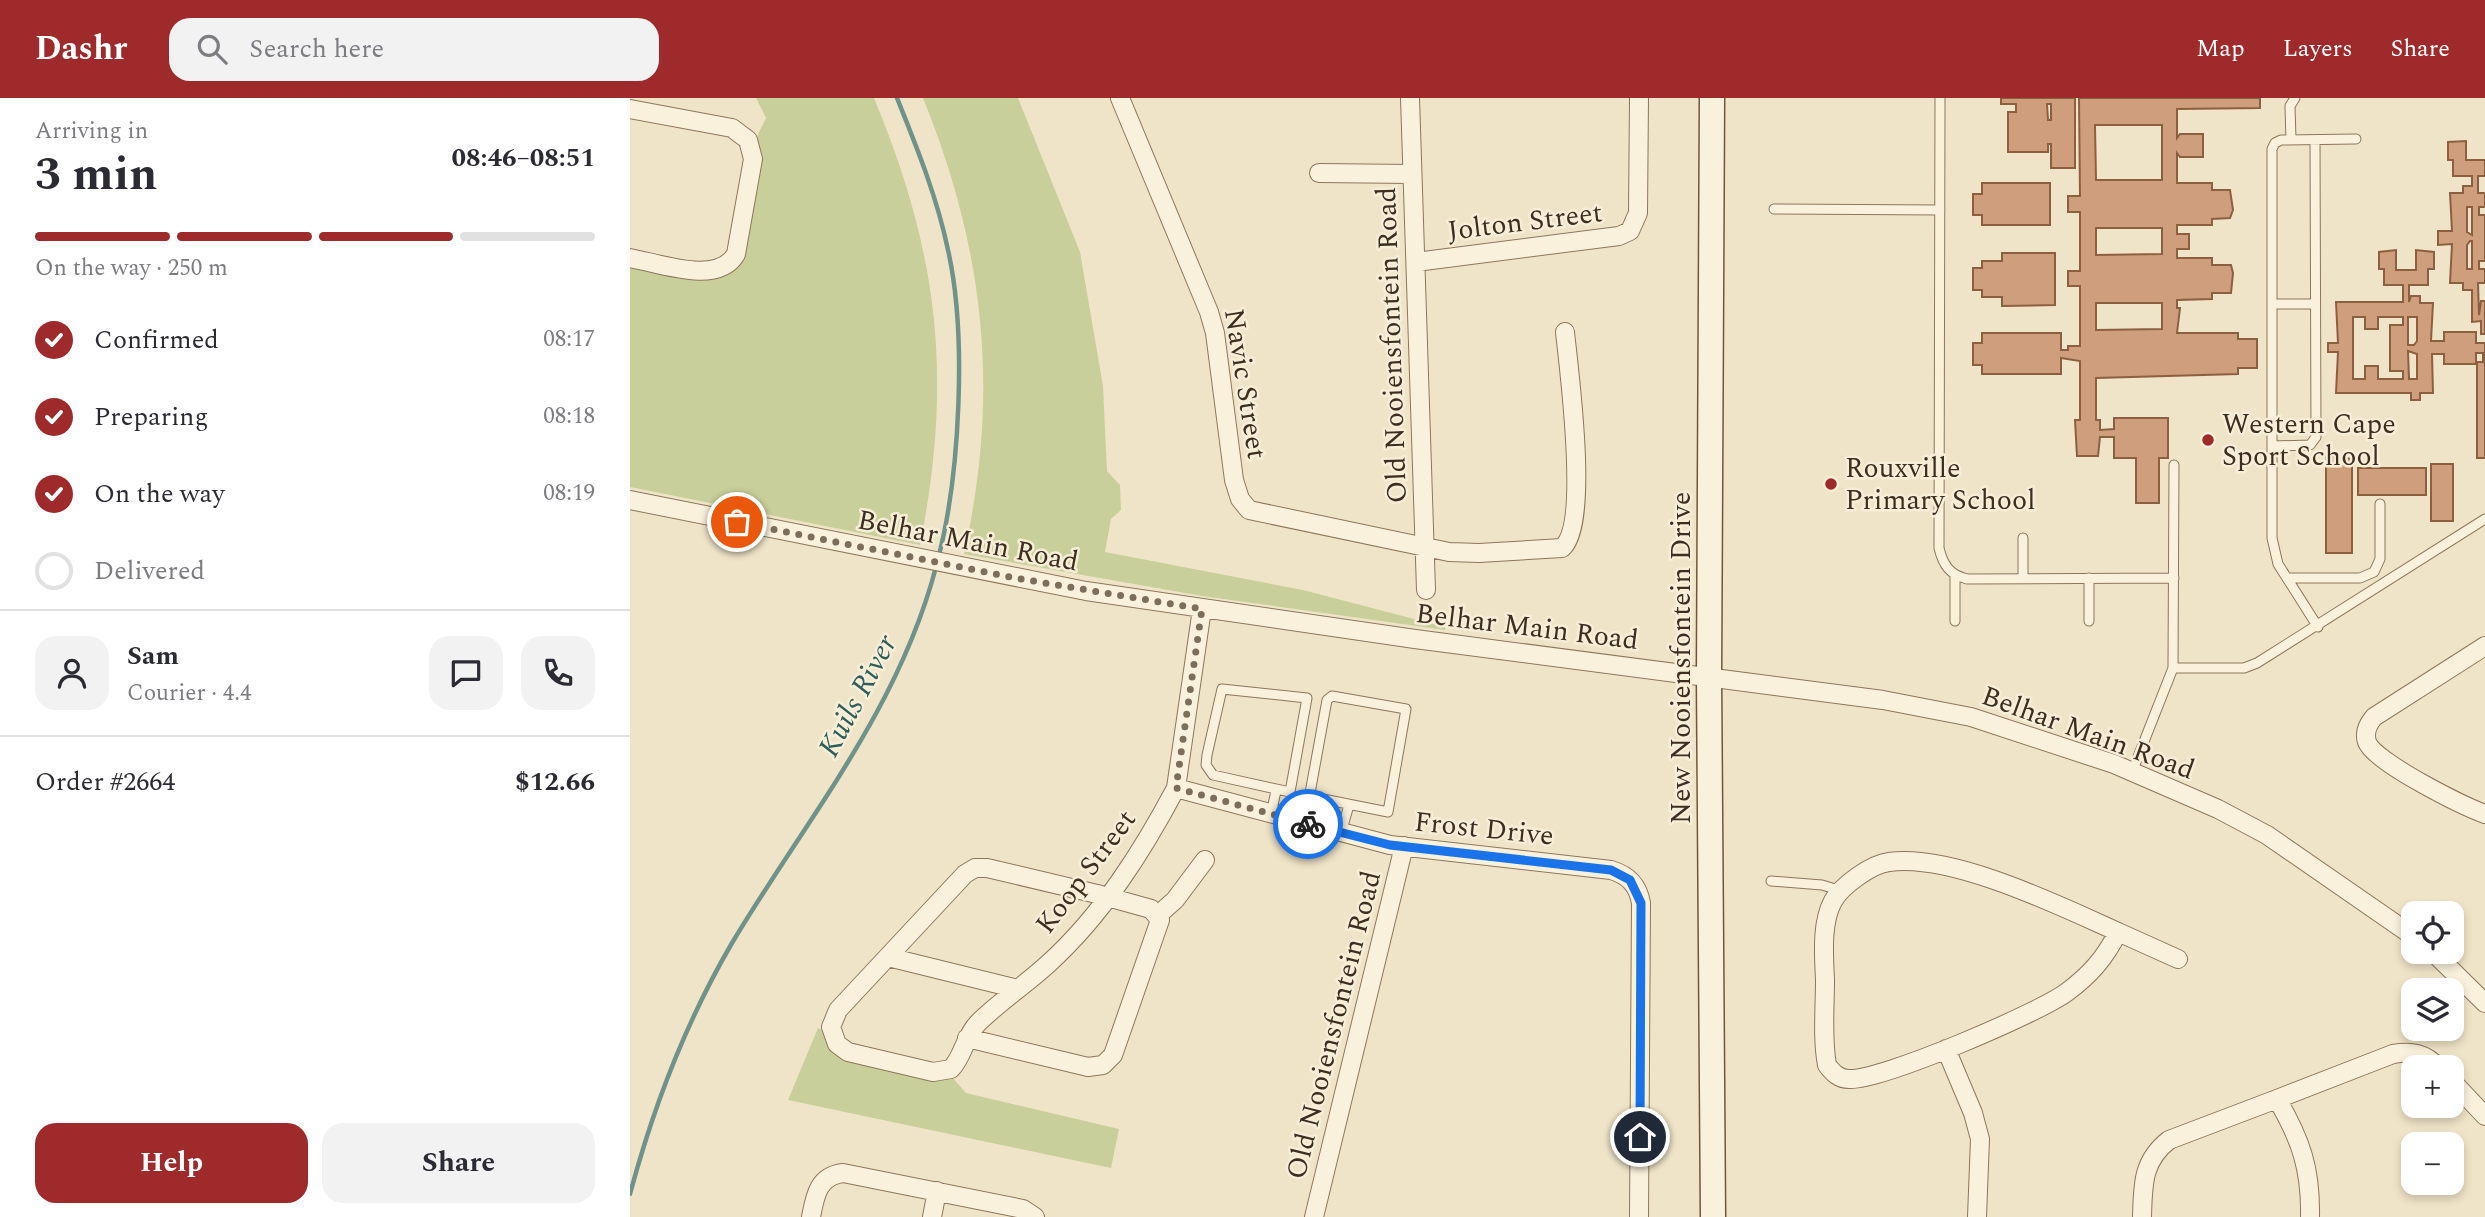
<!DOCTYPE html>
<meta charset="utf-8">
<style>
body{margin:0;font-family:Spectral,serif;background:#f2f2f3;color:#2b2b33;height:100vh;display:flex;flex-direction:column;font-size:26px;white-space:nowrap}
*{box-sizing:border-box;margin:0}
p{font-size:23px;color:#7c7c81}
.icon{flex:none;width:38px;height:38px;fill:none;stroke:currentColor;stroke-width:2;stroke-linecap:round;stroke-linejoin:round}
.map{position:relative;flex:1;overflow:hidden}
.side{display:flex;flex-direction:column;background:#fff;width:630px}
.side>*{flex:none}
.controls{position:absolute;left:1771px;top:803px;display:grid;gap:14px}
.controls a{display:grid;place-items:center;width:63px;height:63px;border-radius:14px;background:#fff;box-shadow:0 4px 10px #0003;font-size:35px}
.pin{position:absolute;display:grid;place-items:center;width:60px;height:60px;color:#fff;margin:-30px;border:4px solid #fff;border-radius:50%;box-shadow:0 2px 7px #0007}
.courier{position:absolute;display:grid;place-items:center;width:70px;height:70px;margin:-35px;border:5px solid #1a73e8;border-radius:50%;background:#fff;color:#222;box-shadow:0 2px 9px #0007}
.headline em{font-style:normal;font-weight:700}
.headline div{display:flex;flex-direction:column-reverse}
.headline{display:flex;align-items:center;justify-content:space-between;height:119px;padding:0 35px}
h1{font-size:46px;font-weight:700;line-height:52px}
.bar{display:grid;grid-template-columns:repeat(4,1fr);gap:10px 7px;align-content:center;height:84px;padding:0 35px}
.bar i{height:9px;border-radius:5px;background:#e1e1e2}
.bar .selected{background:#9e2a2b}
.bar p{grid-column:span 4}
.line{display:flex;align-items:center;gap:18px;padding:0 35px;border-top:2px solid #e1e1e2}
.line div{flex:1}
.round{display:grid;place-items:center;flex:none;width:74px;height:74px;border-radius:21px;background:#f2f2f3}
ol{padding:0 35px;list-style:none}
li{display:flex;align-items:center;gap:21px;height:77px}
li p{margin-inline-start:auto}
li .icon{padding:7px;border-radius:50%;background:#9e2a2b;color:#fff;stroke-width:4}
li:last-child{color:#7c7c81}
li i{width:38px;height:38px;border:4px solid #e1e1e2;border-radius:50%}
.primary-button{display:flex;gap:14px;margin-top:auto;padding:14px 35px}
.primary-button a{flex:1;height:80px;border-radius:21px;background:#9e2a2b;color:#fff;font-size:28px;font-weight:700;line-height:80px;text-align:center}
.primary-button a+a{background:#f2f2f3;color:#2b2b33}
header{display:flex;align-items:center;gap:42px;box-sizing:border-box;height:98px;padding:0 35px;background:#9e2a2b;color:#fff}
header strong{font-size:33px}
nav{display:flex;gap:38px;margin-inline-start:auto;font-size:24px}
.search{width:490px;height:63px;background:#f2f2f3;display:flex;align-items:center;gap:18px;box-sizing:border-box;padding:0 24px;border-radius:21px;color:#7c7c81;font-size:26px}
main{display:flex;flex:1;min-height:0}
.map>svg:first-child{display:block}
</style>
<header>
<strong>Dashr</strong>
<div class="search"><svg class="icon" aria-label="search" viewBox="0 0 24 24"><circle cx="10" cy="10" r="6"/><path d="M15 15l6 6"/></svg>Search here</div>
<nav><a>Map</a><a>Layers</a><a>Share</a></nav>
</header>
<main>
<section class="side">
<div class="headline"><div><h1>3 min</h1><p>Arriving in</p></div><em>08:46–08:51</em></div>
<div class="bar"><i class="selected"></i><i class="selected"></i><i class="selected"></i><i></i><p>On the way · 250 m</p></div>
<ol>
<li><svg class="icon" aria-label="check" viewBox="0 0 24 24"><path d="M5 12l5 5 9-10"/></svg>Confirmed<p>08:17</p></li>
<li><svg class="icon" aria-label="check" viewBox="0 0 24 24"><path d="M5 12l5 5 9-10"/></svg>Preparing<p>08:18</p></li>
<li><svg class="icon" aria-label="check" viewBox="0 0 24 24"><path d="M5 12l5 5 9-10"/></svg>On the way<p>08:19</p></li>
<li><i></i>Delivered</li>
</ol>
<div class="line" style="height:126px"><a class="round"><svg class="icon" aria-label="person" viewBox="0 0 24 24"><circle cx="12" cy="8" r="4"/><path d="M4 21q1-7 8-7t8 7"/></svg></a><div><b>Sam</b><p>Courier · 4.4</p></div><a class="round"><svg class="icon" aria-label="chat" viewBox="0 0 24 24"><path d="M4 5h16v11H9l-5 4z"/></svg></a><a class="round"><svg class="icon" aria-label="phone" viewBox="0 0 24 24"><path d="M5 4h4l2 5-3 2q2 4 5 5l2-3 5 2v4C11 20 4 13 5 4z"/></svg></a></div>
<div class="line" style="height:91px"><div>Order #2664</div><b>$12.66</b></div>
<div class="primary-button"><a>Help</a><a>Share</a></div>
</section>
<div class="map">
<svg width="1855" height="1119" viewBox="0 0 1855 1119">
<rect width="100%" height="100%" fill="#f0e4c8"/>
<!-- green -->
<path fill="#c9cf9b" d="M126 0H244C309 156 323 281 290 447L0 389V168C34 174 87 197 111 163L131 65 126 40 136 20Z
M293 0H388L450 154 473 288 477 373 490 387 491 412 481 421 475 454 673 492 815 529V532L572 498 334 456C370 295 355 153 293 0Z
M188 930 194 933 197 942 309 982 322 979 336 995 489 1031 481 1070 158 1002Z"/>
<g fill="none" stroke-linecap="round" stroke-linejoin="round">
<!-- stream -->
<path stroke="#6f938a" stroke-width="4.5" d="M267 0C287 50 307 99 318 152 337 236 330 377 308 461
M0 1096C23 1010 57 922 102 845 177 720 268 613 306 469"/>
</g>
<!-- building -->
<path fill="#cf9f7d" stroke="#8d5f41" stroke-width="2" fill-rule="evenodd" d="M1371 0H1445V70H1421V46H1418V54H1378V14H1386V6H1371ZM1417 6H1421V22H1418Z
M1449 0H1630V10L1547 11V40L1550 36H1573V59H1550L1547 55V85H1582V92H1600L1603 112 1600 120 1582 121V127H1547V136H1559V151H1547V160H1582V167H1601L1603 175 1601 195H1582V201L1547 202V210H1550L1547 235H1608V241H1627V270H1608V276L1466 280V322H1470V332L1484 331V320H1538V360H1529V405H1506V360H1484V339H1470L1468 358H1447L1445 322H1450V263L1431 260V276H1352V267H1343V245H1352V235H1431V252H1438V248H1450V188H1438V173H1450V114H1438V98H1450ZM1465 27H1532V82H1466ZM1466 130H1532V156L1466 157ZM1466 205H1532V231L1466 232Z
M1836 43V62H1855V78H1848V95H1855V109H1849V117H1855V163H1849V171H1855V185H1848L1849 217 1851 203H1855V236H1851V223L1842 224V192H1833V185H1820L1822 146 1808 147V133H1822L1820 95H1833V88H1842V78H1823V62H1818V44ZM1837 109H1842V137L1837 134ZM1840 143H1842V171H1837V147Z
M1352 85H1420V127H1352V117H1343V96H1352Z
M1766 152V172H1786V152L1804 154V171H1798V187H1779V204L1781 198H1790V205H1803L1801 243H1814V234H1846V245H1855V360H1847V264H1853V255H1846V266H1814V256H1802L1803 295H1790V302H1781V295H1706L1708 254H1698V245H1708L1706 204H1773V187H1754V171H1749V154ZM1723 219H1735V231H1748V219H1773V227H1760V273H1773V281H1748V268H1735V281H1723ZM1778 219H1787V243L1784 247H1778ZM1778 253 1787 256V281H1779Z
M1372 155H1425V207L1372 208V199H1352V192H1343V170H1352V163H1372Z
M1696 357 1722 361V455H1696Z
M1801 366H1823V423H1801Z
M1728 370H1796V397H1728Z"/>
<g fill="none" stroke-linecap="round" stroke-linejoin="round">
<defs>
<path id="lane" d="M1310 0 1309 450C1313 467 1320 477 1337 481L1544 480
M1661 42 1660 8 1665 0
M1144 111 1310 112
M1642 206H1685
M1642 348 1680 347 1686 339 1685 42
M1393 440V480
M1325 477V523
M1459 480V523
M1657 480H1730L1744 474 1750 461V406
M1688 529 1648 466 1642 440V51L1645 45 1651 42 1726 41
M1543 570H1614L1627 565 1855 421
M592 591 677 600 660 694 583 677 576 667 577 657Z
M702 598 776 611 758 714 683 699 680 695 697 602Z
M1502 674 1543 570 1544 367
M641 716 646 693
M711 735 719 707
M1141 783 1192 787 1212 793"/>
<path id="street" d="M490 0 579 214 585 235 604 382 610 401 619 412 819 454 849 455 932 450C960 427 939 273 935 234
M780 0 796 492
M0 11 102 30 118 42 123 61 106 156C88 188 29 165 0 160
M689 75 782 76
M786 164 989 138 1000 133 1008 115 1009 0
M0 402 456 493 785 541 1253 602 1341 619 1484 666 1588 711 1637 737 1783 838
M572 511 546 690 760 747 981 772C998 777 1008 787 1011 805L1009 1119
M1855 548 1744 619C1738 626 1734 635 1737 644 1744 664 1833 708 1855 716
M528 817 545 802 575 762
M1488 834C1430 808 1322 755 1259 764 1242 766 1212 787 1203 803 1191 825 1194 858 1195 882 1195 910 1192 940 1197 967 1203 975 1209 981 1219 981 1250 983 1409 915 1437 894 1460 877 1475 860 1488 834L1548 861
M1803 854 1855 905
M258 859 388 891
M337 940 458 969 473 967 483 957 530 822 521 811 467 796 357 770H345L335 776 208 912 201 929 207 946 218 954 303 974 321 971C333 959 335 938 348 925 369 904 395 887 418 866 472 817 512 754 546 690
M1316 951 1343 1015 1350 1041 1347 1119
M1822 983 1855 1018
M1647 1001 1763 956C1782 953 1795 955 1809 970
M181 1119C185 1098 188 1078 213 1075L393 1111 405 1119
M302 1119 307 1093
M684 1119 774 748
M1512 1119C1513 1087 1512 1063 1539 1042L1647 1001C1671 1042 1681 1071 1680 1119"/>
<path id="secondary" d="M1082 0 1079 579 1083 1119"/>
</defs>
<!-- lane casing -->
<use href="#lane" stroke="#8d765c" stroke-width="11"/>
<!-- street casing -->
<use href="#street" stroke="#8d765c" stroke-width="20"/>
<!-- secondary casing -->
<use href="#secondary" stroke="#6f573f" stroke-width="27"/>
<!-- lane -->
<use href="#lane" stroke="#faf1dc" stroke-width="9"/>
<!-- street -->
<use href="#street" stroke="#faf1dc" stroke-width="18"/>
<!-- secondary -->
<use href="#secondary" stroke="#faf1dc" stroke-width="24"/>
</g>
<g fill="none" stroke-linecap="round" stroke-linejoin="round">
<!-- done -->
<path stroke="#7c6e5b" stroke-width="7" stroke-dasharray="0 12.6" d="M107 424 385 480 572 511 546 690 678 726"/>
<!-- route -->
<path stroke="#1a73e8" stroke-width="9" d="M678 726 760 747 981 772 1000 782 1011 805 1010 1039"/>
</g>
<!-- markers -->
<g fill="#9e2a2b" stroke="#f7eed8" stroke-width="2.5">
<circle cx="1578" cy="342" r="7"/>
<circle cx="1201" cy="386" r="7"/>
</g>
<g text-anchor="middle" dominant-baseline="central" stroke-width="5" stroke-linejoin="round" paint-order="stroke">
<!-- street labels -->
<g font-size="28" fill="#3d2e20" stroke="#f7eed8">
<text transform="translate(895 124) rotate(-7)">Jolton Street</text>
<text transform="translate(762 247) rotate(-92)">Old Nooiensfontein Road</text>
<text transform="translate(615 286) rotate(81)">Navic Street</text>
<text transform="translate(338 443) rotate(11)">Belhar Main Road</text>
<text transform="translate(897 529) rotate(7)">Belhar Main Road</text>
<text transform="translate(1051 560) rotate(-90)">New Nooiensfontein Drive</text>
<text transform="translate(1458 635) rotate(20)">Belhar Main Road</text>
<text transform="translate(854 731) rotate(6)">Frost Drive</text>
<text transform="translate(456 774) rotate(-53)">Koop Street</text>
<text transform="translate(704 927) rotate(-76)">Old Nooiensfontein Road</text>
</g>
<!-- poi labels -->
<g font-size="28" fill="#3d2e20" stroke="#f7eed8" text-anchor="start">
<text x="1592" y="326">Western Cape<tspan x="1592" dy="32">Sport School</tspan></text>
<text x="1215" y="370">Rouxville<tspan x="1215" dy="32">Primary School</tspan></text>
</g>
<!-- water labels -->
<g font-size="30" font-style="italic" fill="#2f5d5a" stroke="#f7eed8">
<text transform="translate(228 598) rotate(-62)">Kuils River</text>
</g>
</g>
</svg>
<div class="controls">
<a><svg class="icon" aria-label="locate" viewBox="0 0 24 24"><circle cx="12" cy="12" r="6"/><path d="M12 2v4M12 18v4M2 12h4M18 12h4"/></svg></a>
<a><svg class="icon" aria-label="layers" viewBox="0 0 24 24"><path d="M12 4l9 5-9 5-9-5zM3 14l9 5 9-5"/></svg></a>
<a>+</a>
<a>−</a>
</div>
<div class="pin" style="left:107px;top:424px;background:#ea580c"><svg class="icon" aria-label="bag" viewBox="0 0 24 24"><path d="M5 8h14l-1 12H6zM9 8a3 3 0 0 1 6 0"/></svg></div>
<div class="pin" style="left:1010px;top:1039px;background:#1f2937"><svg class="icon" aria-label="home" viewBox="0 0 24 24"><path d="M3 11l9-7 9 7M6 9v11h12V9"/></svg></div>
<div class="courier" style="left:678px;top:726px"><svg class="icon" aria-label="bike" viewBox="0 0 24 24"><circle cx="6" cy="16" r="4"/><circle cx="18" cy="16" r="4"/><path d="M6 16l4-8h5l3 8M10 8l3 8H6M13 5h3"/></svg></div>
</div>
</main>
